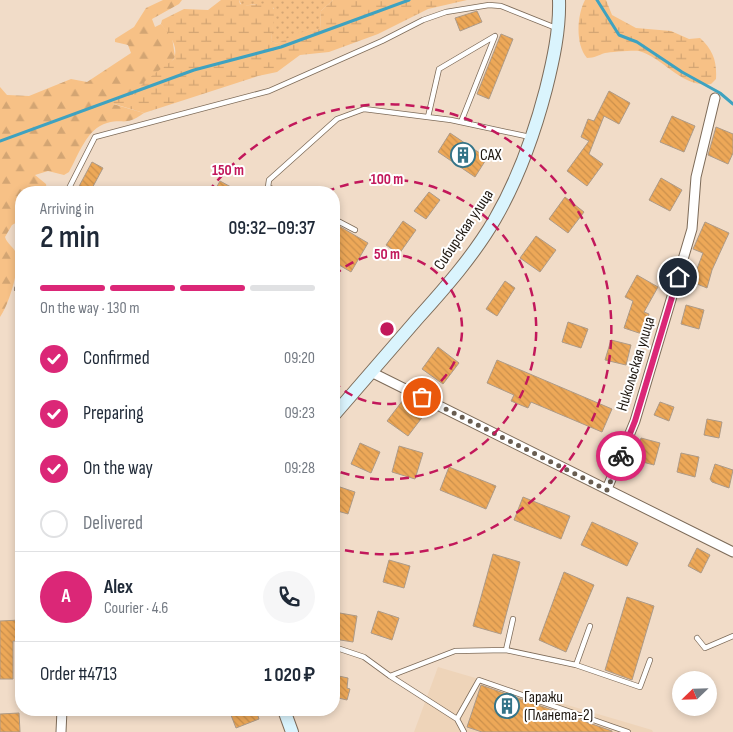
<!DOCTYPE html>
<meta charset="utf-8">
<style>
body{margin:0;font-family:"Sofia Sans Condensed",sans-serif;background:#f6f6f7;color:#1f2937;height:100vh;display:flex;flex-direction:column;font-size:19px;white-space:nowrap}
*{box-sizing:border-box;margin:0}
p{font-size:16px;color:#747a83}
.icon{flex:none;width:28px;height:28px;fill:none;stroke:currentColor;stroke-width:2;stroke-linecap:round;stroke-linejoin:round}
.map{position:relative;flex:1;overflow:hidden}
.side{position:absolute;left:15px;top:186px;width:325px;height:530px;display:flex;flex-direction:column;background:#fff;border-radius:20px;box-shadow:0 2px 8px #0003}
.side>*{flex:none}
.needle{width:32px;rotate:247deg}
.buttons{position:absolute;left:672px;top:671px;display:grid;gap:10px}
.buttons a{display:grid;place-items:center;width:45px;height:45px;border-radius:50%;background:#fff;box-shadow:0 2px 8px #0003;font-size:25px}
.pin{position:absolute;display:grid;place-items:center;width:42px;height:42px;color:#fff;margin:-21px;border:2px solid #fff;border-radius:50%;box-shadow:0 1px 5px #0007}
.courier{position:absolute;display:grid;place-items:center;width:50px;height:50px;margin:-25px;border:4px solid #db2777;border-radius:50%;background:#fff;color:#222;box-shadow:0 1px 6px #0007}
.summary em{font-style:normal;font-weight:600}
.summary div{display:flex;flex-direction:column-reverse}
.summary{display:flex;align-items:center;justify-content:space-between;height:85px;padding:0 25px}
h1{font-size:32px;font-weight:600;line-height:38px}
.bar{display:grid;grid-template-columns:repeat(4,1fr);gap:8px 5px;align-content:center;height:60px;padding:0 25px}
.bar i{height:6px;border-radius:4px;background:#e0e1e3}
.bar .current{background:#db2777}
.bar p{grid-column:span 4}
.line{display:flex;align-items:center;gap:12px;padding:0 25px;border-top:1px solid #e0e1e3}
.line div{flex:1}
.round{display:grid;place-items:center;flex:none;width:52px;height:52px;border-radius:26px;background:#f6f6f7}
ol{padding:0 25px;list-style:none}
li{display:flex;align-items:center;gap:15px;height:55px}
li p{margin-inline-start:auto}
li .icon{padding:5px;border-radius:50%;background:#db2777;color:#fff;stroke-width:4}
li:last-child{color:#747a83}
li i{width:28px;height:28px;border:2px solid #e0e1e3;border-radius:50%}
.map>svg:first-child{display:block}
</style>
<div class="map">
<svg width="733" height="732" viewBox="0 0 733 732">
<defs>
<pattern id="grass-dots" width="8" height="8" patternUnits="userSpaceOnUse" patternTransform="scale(1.25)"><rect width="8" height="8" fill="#f7c186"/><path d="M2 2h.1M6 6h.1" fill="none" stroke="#d3a573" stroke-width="1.8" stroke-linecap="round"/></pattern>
<pattern id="forest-firs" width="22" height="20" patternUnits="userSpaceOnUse" patternTransform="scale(1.25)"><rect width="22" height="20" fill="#f7c186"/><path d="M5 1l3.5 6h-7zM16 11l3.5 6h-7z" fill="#d3a573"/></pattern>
<pattern id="wetland-marsh" width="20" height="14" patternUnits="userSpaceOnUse" patternTransform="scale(1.25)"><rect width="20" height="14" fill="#f7c186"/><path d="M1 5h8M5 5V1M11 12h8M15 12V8" fill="none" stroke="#d3a573"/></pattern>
<pattern id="building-back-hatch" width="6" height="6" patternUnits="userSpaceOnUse" patternTransform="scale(1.25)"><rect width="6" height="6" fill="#eda858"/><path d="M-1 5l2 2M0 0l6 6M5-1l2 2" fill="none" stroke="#cb904c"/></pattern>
</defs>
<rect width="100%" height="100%" fill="#f1dcc8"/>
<!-- built -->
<path fill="#eed4b9" d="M438 667 652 730 653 732H414Z"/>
<!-- grass -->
<path fill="url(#grass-dots)" d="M239 0H333L321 11 320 29 301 33 276 44 271 41 274 8 256 4 242 6Z"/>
<!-- forest -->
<path fill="url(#forest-firs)" d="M163 0H182L179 4 152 19 155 27 161 24 172 37 175 57C164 73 144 79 133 95L120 98 113 104 144 113C124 127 125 118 107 123 87 128 78 156 69 172L64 175 48 171 35 175 46 184 47 192H21V220L12 225 5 237C7 244 14 247 16 253 21 267 8 307 0 317V87L7 95 29 96 71 79 87 82 131 53 128 45 115 42V39L134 27 146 8Z"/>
<!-- wetland -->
<path fill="url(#wetland-marsh)" d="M221 0H239L240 4C250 8 261 0 272 6L275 11 271 41 276 44 298 33 320 29 321 11 333 0H467L428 9 378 34 329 52 300 55 277 72 258 76 144 113 111 103 117 98 133 95 145 81 174 59C179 45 169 35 161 24L162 20 184 9 208 10Z
M585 0H606L612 15 636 28 671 31 689 39 700 38C713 50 717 61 716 79L711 84C682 88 665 59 639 51 635 50 610 52 605 53 598 55 595 58 587 58 575 44 577 15 585 0Z"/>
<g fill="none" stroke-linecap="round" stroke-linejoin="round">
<!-- stream -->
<path stroke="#3ea2c0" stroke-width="3" d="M597 0 619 35 637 42 682 72 720 93 733 104
M0 141 194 70 281 47 409 0"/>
</g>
<!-- building -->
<path fill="url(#building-back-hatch)" stroke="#ad9a87" d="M477 11 482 22 460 31 455 18Z
M501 34 513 39 489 99 477 94Z
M609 91 630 103 619 124 604 116 589 154 603 164 587 186 567 171 589 141 581 137 588 119 594 121Z
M672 116 695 126 684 152 660 142Z
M716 127 733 134V153L728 164 708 155Z
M450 133 487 158 475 177 438 152Z
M92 162 103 168 90 192H76Z
M661 178 682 190 670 211 649 200Z
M220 181 240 192H214Z
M429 192 440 200 426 219 414 211Z
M565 197 584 212 568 233 549 219Z
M403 221 416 230 399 254 386 245Z
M705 222 729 233 712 270 707 288 692 282 703 253 693 249Z
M334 223 368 243 351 272 334 262Z
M536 236 556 250 540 272 520 258Z
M637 275 658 287 644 312 649 314 642 334 624 328 633 301 625 297Z
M505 281 515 288 497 316 486 309Z
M686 305 704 310 699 329 681 324Z
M568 322 588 329 581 348 562 342Z
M611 340 631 345 626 365 605 360Z
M438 347 459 363 443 384 422 369Z
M497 360 612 409 602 432 531 402 528 408 511 401 514 395 487 383Z
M403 400 424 415 408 436 387 421Z
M660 402 674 407 669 421 654 415Z
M707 419 722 422 719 438 704 435Z
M641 438 660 443 654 465 635 460Z
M360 443 380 452 371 473 351 464Z
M399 446 423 453 415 479 392 472Z
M681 453 699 457 695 477 677 472Z
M715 464 733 470 729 488 712 482 710 479Z
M449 467 496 486 486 509 440 490Z
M334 485 355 492 348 514 334 510Z
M523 497 570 516 561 539 514 520Z
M592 522 638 543 627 566 581 545Z
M697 548 710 555 701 573 688 566Z
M493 554 520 562 501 634 473 626Z
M389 560 410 566 404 588 383 582Z
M564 572 594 585 566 652 539 640Z
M627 597 654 606 632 680 605 670Z
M378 611 399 618 392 640 371 633Z
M334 612 357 616 353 642 334 639Z
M20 620V641H13V679H0V621Z
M334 675 348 678 347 688 350 689 347 700 334 697Z
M481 685 612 731V732H482L467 727Z
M229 710H256L259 719 236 728Z
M19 713 20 732H0V714Z"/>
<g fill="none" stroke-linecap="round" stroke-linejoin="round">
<defs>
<path id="lane" d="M428 117 439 69 495 36 461 122
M67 192 95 137 269 91 382 41 423 20 446 12 489 5 501 6 556 28
M279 192 268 187 269 180 337 119 364 109 451 120 530 137
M334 219 355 230
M17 289 21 280
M697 638 705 648 733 636
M334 647 364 657 390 676 455 651 506 650 576 665 640 687 650 660
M506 650 513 619
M576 665 590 626
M390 676 457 719 479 680 628 732
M457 719 464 732"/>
<path id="street" d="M371 372 733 552
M607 489 635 421 692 229 696 177 715 98
M61 732 62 710"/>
<path id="secondary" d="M334 415C362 383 390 350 418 318 446 287 474 255 495 219 518 179 534 135 546 89 553 61 560 30 559 0
M284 710 292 732"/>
</defs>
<!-- lane casing -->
<use href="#lane" stroke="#7d6b59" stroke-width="6"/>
<!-- street casing -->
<use href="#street" stroke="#7d6b59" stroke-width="11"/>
<!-- secondary casing -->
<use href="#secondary" stroke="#7d6b59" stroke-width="14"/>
<!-- lane -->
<use href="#lane" stroke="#fff" stroke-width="4.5"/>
<!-- street -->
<use href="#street" stroke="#fff" stroke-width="9"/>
<!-- secondary -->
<use href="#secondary" stroke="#daf4fd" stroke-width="12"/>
</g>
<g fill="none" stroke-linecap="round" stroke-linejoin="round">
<!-- done -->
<path stroke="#685d51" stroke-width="5" stroke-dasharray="0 9" d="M422 397 607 490 621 456"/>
<!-- route -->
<path stroke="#db2777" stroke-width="6" d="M621 456 635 421 678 277"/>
</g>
<!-- distance rings -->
<g fill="none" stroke="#c2185b" stroke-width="2.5" stroke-dasharray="9 6">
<path d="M334 276A75 75 0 1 1 334 382"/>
<path d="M326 192A150 150 0 1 1 334 470"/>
<path d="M208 192A225 225 0 1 1 334 548"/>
</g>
<!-- icons -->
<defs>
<symbol id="building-ring" viewBox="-11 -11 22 22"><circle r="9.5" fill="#fff" stroke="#347488" stroke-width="1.5"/><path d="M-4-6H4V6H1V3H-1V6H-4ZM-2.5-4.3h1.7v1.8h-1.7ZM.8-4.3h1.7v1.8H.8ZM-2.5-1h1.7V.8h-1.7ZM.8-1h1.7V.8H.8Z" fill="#347488"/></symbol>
</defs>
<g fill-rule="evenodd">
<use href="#building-ring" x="449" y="141" width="28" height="28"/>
<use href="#building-ring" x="493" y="692" width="28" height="28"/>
</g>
<g text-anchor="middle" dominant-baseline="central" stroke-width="4" stroke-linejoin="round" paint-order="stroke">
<!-- poi labels -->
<g font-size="16" fill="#1f1811" stroke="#fff" text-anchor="start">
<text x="480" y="155">САХ</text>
<text x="524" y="697">Гаражи<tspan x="524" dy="18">(Планета-2)</tspan></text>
</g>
<!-- street labels -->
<g font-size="16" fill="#1f1811" stroke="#fff">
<text transform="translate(464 230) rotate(-56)">Сибирская улица</text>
<text transform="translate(636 364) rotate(-73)">Никольская улица</text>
</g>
</g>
<circle cx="387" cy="329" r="8" fill="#c2185b" stroke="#fff" stroke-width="2.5"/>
<g font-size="15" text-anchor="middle" font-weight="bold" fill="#c2185b" stroke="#fff" stroke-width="4" stroke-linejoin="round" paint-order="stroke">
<text x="228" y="175">150 m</text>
<text x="387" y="184">100 m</text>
<text x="387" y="259">50 m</text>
</g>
</svg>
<div class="buttons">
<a><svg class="needle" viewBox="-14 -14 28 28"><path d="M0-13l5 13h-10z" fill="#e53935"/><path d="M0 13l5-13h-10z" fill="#747a83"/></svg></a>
</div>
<div class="pin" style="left:422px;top:397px;background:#ea580c"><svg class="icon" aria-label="bag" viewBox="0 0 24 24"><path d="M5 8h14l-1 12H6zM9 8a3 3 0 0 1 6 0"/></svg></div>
<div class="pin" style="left:678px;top:277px;background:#1f2937"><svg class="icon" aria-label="home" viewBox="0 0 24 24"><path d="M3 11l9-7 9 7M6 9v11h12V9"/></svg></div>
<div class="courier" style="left:621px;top:456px"><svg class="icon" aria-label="bike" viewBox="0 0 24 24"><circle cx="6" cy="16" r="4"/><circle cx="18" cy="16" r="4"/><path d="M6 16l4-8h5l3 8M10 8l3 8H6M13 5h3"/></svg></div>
<section class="side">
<div class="summary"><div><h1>2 min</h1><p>Arriving in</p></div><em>09:32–09:37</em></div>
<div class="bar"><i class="current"></i><i class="current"></i><i class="current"></i><i></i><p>On the way · 130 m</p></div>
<ol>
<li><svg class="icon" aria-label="check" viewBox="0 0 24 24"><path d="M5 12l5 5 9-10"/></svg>Confirmed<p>09:20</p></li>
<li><svg class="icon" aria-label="check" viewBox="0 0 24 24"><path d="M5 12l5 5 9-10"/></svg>Preparing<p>09:23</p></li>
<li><svg class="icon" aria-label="check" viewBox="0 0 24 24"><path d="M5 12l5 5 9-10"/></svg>On the way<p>09:28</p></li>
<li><i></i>Delivered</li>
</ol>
<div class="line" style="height:90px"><b class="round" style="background:#db2777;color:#fff">A</b><div><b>Alex</b><p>Courier · 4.6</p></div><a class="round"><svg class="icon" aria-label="phone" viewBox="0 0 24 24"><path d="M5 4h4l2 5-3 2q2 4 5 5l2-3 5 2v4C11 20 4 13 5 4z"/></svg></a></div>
<div class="line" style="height:65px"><div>Order #4713</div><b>1 020 ₽</b></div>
</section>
</div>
